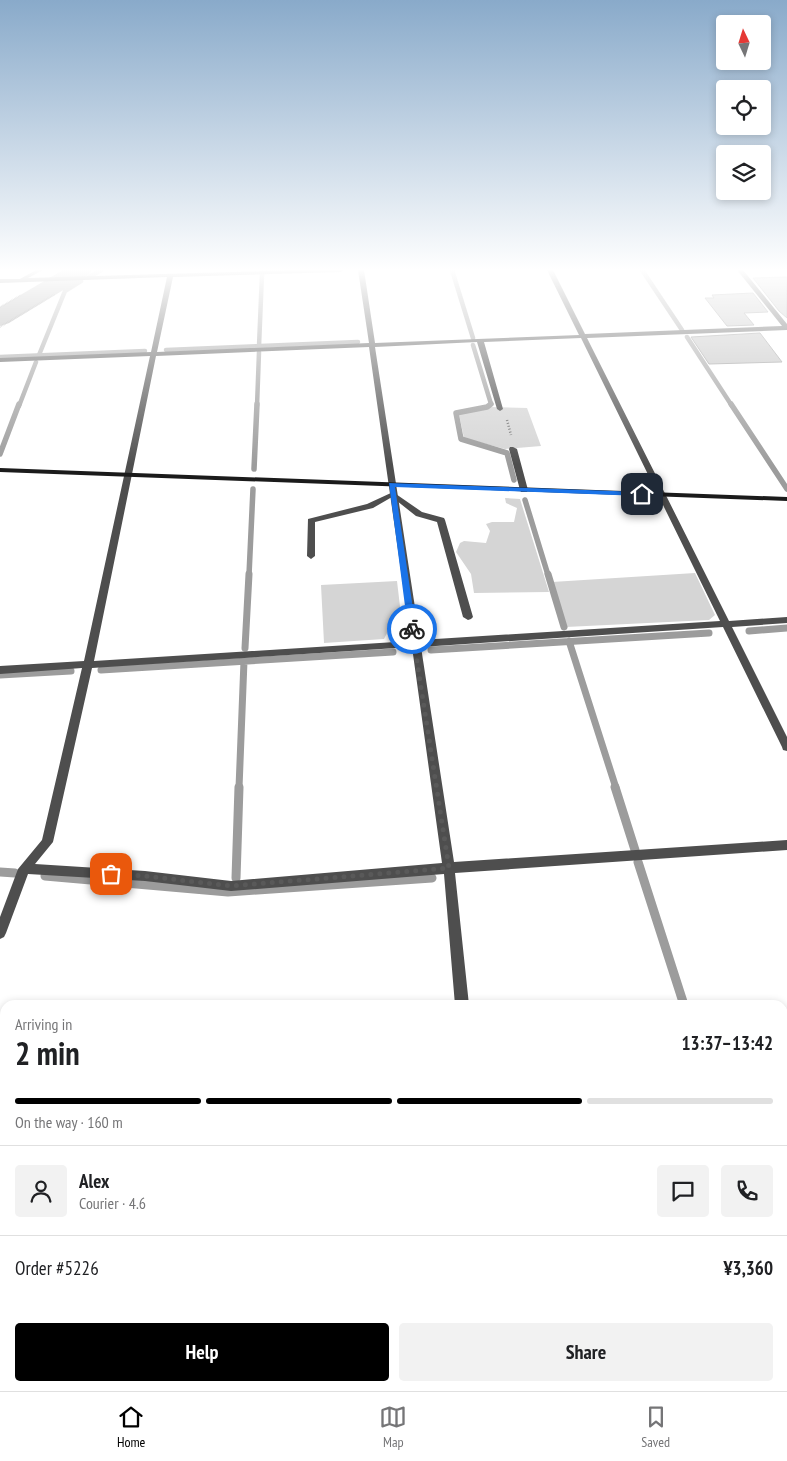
<!DOCTYPE html>
<meta charset="utf-8">
<style>
body{margin:0;font-family:"PT Sans Narrow",sans-serif;background:#f2f2f2;color:#202124;height:100vh;display:flex;flex-direction:column;font-size:19px;white-space:nowrap}
*{box-sizing:border-box;margin:0}
p{font-size:16px;color:#757577}
.icon{flex:none;width:28px;height:28px;fill:none;stroke:currentColor;stroke-width:2;stroke-linecap:round;stroke-linejoin:round}
.map{position:relative;flex:1;overflow:hidden}
.sheet{position:absolute;left:0px;top:1000px;width:788px;height:391px;display:flex;flex-direction:column;background:#fff;border-radius:15px 15px 0 0;box-shadow:0 2px 8px #0003}
.sheet>*{flex:none}
.needle{width:32px;rotate:356deg}
.buttons{position:absolute;left:716px;top:15px;display:grid;gap:10px}
.buttons a{display:grid;place-items:center;width:55px;height:55px;border-radius:5px;background:#fff;box-shadow:0 2px 8px #0003;font-size:25px}
.pin{position:absolute;display:grid;place-items:center;width:42px;height:42px;color:#fff;margin:-21px;border-radius:10px;box-shadow:0 2px 8px #0006}
.courier{position:absolute;display:grid;place-items:center;width:50px;height:50px;margin:-25px;border:4px solid #1a73e8;border-radius:50%;background:#fff;color:#222;box-shadow:0 1px 6px #0007}
.summary em{font-style:normal;font-weight:700}
.summary div{display:flex;flex-direction:column-reverse}
.summary{display:flex;align-items:center;justify-content:space-between;height:85px;padding:0 15px}
h1{font-size:32px;font-weight:700;line-height:38px}
.bar{display:grid;grid-template-columns:repeat(4,1fr);gap:8px 5px;align-content:center;height:60px;padding:0 15px}
.bar i{height:6px;border-radius:4px;background:#e0e0e0}
.bar .active{background:#000}
.bar p{grid-column:span 4}
.line{display:flex;align-items:center;gap:12px;padding:0 15px;border-top:1px solid #e0e0e0}
.line div{flex:1}
.round{display:grid;place-items:center;flex:none;width:52px;height:52px;border-radius:5px;background:#f2f2f2}
.action{display:flex;gap:10px;margin-top:auto;padding:10px 15px}
.action a{flex:1;height:58px;border-radius:5px;background:#000;color:#fff;font-size:20px;font-weight:700;line-height:58px;text-align:center}
.action a+a{background:#f2f2f2;color:#202124}
.tabs{display:flex;justify-content:space-around;align-items:center;height:70px;border-top:1px solid #e0e0e0;background:#fff;font-size:14px;color:#757577}
.tabs a{display:grid;justify-items:center;gap:2px}
.tabs .active{color:#000}
.map>svg:first-child{display:block}
</style>
<div class="map">
<svg width="787" height="1391" viewBox="0 0 787 1391">
<rect width="100%" height="100%" fill="#fff"/>
<!-- green -->
<path fill="#d5d5d5" d="M490 407 527 408 541 446 505 449 464 438 459 414Z
M505 498 520 499 549 592 474 593 471 574 456 552 460 543 464 541 486 543 490 531 486 524 492 522H514L517 508 506 503Z
M695 573 715 615 709 620 566 627 552 582Z
M397 581 401 615 393 621 384 639 324 643 321 585Z"/>
<g fill="none" stroke-linecap="round" stroke-linejoin="round">
<!-- stream-far3 -->
<path stroke="#9c9c9c" stroke-width="4.5" d="M452 270 473 338
M642 270 682 330
M89 277 101 270
M687 337 732 406
M473 345 491 404 489 406
M259 346 262 274
M166 350 358 342
M39 355 65 291 81 281
M0 357 145 351
M19 406 36 362
M257 406 259 352"/>
<!-- stream-far2 -->
<path stroke="#9c9c9c" stroke-width="5.5" d="M491 404 487 407 456 413 461 439 507 453 514 480
M731 404 787 489
M0 454 19 404
M254 469 257 404
M525 500 548 575
M249 575 253 489"/>
<!-- stream-far1 -->
<path stroke="#9c9c9c" stroke-width="7" d="M548 574 564 627
M749 631 787 628
M569 641 616 788
M245 648 249 574
M431 650 709 633
M101 670 393 652
M0 675 71 671
M239 788 244 661"/>
<!-- stream -->
<path stroke="#9c9c9c" stroke-width="9" d="M615 787 635 850
M638 862 684 1005
M0 872 15 873
M45 876 228 892 432 878
M236 878 239 787"/>
<!-- river -->
<path fill="#9c9c9c" fill-rule="evenodd" d="M63 270H92L88 275 9 323 0 326V307Z"/>
</g>
<!-- building -->
<path fill="#bebebe" stroke="#929292" d="M787 277V318L779 311 753 278Z
M753 293 768 312 744 313 754 325 727 326 705 298H714L712 295Z
M760 333 782 362 709 364 691 337Z"/>
<g fill="none" stroke-linecap="round" stroke-linejoin="round">
<!-- path-far1 -->
<path stroke="#707070" stroke-width="2" stroke-dasharray="0.5 1" stroke-linecap="butt" d="M0 307 21 295
M0 327 55 294"/>
<!-- path -->
<path stroke="#707070" stroke-width="2.5" stroke-dasharray="1 2" stroke-linecap="butt" d="M507 420 511 435"/>
<!-- lane -->
<path fill="#4e4e4e" fill-rule="evenodd" d="M393 492 422 512 444 518 445 520 473 617 471 619 468 620 463 617 437 522 416 516 392 497 373 508 315 522V556L311 559 307 556 308 519 367 504Z"/>
<!-- street -->
<path fill="#4e4e4e" fill-rule="evenodd" d="M36 270H43L28 278 294 270H344L341 272 173 277 157 352 369 343 358 270H364L375 343 579 335 547 270H553L585 334 782 326 737 270H743L787 324V330L587 338 729 621 787 617V623L732 627 787 737V751L783 750 782 747 723 627 421 647 454 862 787 840V850L455 873 469 1005H455L444 874 231 891 145 881 28 874 6 933 4 937 0 939V917L18 869 42 840 82 668 0 674V666L84 661 150 356 0 362V358L151 352 167 277 0 283V279H20ZM581 338 720 621 420 640 375 347 477 342 497 409 500 411 503 409 484 342ZM369 347 411 641 94 661 156 356ZM412 647 442 863 231 881 145 871 35 864 53 842 92 668Z
M510 447H513L517 449 528 490 527 492H521L520 490 509 449Z
M0 1149H5V1163H0Z
M782 1191 787 1192V1208L782 1206Z
M503 1386H521L522 1391H504Z"/>
<!-- secondary -->
<path fill="#1b1b1b" fill-rule="evenodd" d="M0 468 787 497V501L0 472Z"/>
</g>
<!-- sky -->
<linearGradient id="sky" x2="0" y2="1"><stop stop-color="#89aaca"/><stop offset="0.58" stop-color="#fff"/><stop offset="1" stop-color="#fff" stop-opacity="0"/></linearGradient>
<rect width="787" height="465" fill="url(#sky)"/>
<!-- route -->
<path fill="#1a73e8" d="M389 483 642 492 645 494 642 496 395 487 416 629 412 631 408 629Z"/>
<g fill="none" stroke-linecap="round" stroke-linejoin="round">
<!-- done -->
<path stroke="#595959" stroke-width="5" stroke-dasharray="0 9" d="M111 874 145 876 231 886 449 868 412 629"/>
</g>
</svg>
<div class="buttons">
<a><svg class="needle" viewBox="-14 -14 28 28"><path d="M0-13l5 13h-10z" fill="#e53935"/><path d="M0 13l5-13h-10z" fill="#757577"/></svg></a>
<a><svg class="icon" aria-label="locate" viewBox="0 0 24 24"><circle cx="12" cy="12" r="6"/><path d="M12 2v4M12 18v4M2 12h4M18 12h4"/></svg></a>
<a><svg class="icon" aria-label="layers" viewBox="0 0 24 24"><path d="M12 4l9 5-9 5-9-5zM3 14l9 5 9-5"/></svg></a>
</div>
<div class="pin" style="left:111px;top:874px;background:#ea580c"><svg class="icon" aria-label="bag" viewBox="0 0 24 24"><path d="M5 8h14l-1 12H6zM9 8a3 3 0 0 1 6 0"/></svg></div>
<div class="pin" style="left:642px;top:494px;background:#1f2937"><svg class="icon" aria-label="home" viewBox="0 0 24 24"><path d="M3 11l9-7 9 7M6 9v11h12V9"/></svg></div>
<div class="courier" style="left:412px;top:629px"><svg class="icon" aria-label="bike" viewBox="0 0 24 24"><circle cx="6" cy="16" r="4"/><circle cx="18" cy="16" r="4"/><path d="M6 16l4-8h5l3 8M10 8l3 8H6M13 5h3"/></svg></div>
<section class="sheet">
<div class="summary"><div><h1>2 min</h1><p>Arriving in</p></div><em>13:37–13:42</em></div>
<div class="bar"><i class="active"></i><i class="active"></i><i class="active"></i><i></i><p>On the way · 160 m</p></div>
<div class="line" style="height:90px"><a class="round"><svg class="icon" aria-label="person" viewBox="0 0 24 24"><circle cx="12" cy="8" r="4"/><path d="M4 21q1-7 8-7t8 7"/></svg></a><div><b>Alex</b><p>Courier · 4.6</p></div><a class="round"><svg class="icon" aria-label="chat" viewBox="0 0 24 24"><path d="M4 5h16v11H9l-5 4z"/></svg></a><a class="round"><svg class="icon" aria-label="phone" viewBox="0 0 24 24"><path d="M5 4h4l2 5-3 2q2 4 5 5l2-3 5 2v4C11 20 4 13 5 4z"/></svg></a></div>
<div class="line" style="height:65px"><div>Order #5226</div><b>¥3,360</b></div>
<div class="action"><a>Help</a><a>Share</a></div>
</section>
</div>
<nav class="tabs">
<a class="active"><svg class="icon" aria-label="home" viewBox="0 0 24 24"><path d="M3 11l9-7 9 7M6 9v11h12V9"/></svg>Home</a>
<a><svg class="icon" aria-label="map" viewBox="0 0 24 24"><path d="M3 6l6-2 6 2 6-2v14l-6 2-6-2-6 2zM9 4v14M15 6v14"/></svg>Map</a>
<a><svg class="icon" aria-label="saved" viewBox="0 0 24 24"><path d="M7 4h10v16l-5-4-5 4z"/></svg>Saved</a>
</nav>
